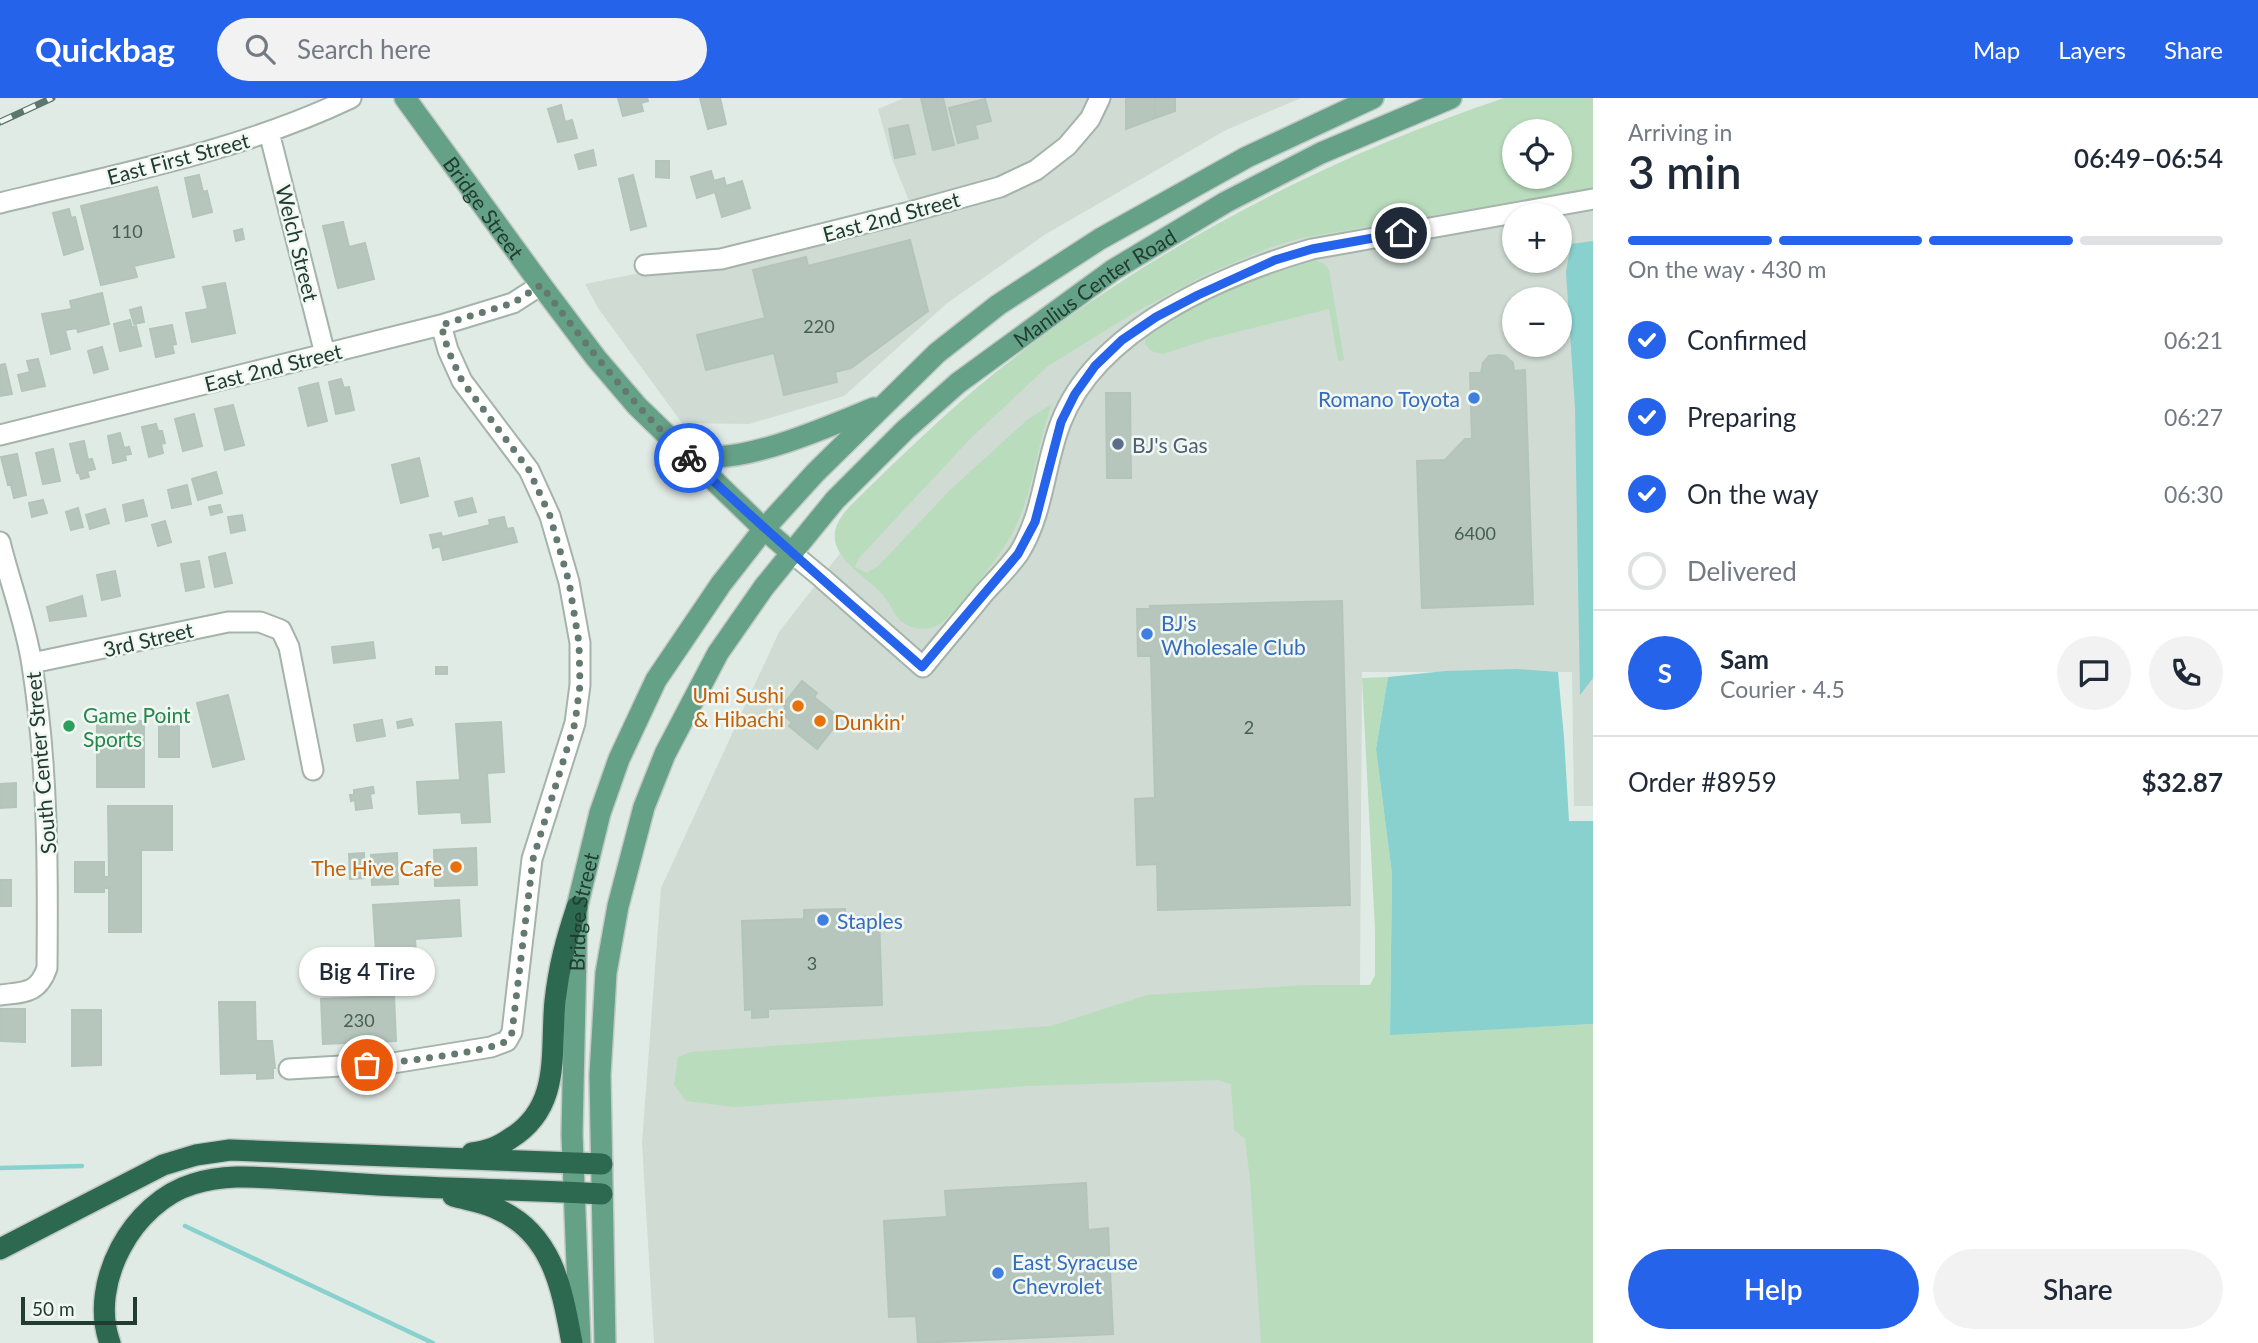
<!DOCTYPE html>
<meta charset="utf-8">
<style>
body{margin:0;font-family:Lato,sans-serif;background:#f2f2f3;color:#1f2937;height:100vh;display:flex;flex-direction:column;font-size:26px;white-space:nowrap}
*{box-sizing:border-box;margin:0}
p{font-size:23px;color:#747a83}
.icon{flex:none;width:38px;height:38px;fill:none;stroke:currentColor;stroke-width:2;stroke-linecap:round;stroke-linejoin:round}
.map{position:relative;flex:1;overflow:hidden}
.details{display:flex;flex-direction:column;background:#fff;width:665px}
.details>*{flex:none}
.fabs{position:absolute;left:1502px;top:21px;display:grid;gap:14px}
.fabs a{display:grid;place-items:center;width:70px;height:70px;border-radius:50%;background:#fff;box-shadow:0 2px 5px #0004;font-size:35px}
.scale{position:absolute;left:21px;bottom:18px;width:116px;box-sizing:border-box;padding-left:7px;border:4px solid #213c30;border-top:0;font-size:19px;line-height:24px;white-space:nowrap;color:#213c30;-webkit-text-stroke:5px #f1f8f3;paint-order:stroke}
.pin{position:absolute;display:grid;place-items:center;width:60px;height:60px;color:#fff;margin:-30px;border:4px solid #fff;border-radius:50%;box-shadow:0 2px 7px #0007}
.courier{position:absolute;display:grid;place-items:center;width:70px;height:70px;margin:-35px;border:5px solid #2563eb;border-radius:50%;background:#fff;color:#222;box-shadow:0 2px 9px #0007}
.bubble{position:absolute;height:49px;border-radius:24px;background:#fff;box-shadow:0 2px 5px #0004;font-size:23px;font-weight:600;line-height:49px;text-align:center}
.summary em{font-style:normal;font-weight:600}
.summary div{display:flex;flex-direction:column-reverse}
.summary{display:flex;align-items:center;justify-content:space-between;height:119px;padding:0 35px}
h1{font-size:46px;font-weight:600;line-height:52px}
.bar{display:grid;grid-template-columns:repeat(4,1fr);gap:10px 7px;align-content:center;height:84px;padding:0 35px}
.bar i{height:9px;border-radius:5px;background:#e0e1e3}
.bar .selected{background:#2563eb}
.bar p{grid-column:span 4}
.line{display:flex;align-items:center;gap:18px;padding:0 35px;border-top:2px solid #e0e1e3}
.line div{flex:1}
.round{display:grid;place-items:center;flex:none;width:74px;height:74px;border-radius:37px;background:#f2f2f3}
ol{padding:0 35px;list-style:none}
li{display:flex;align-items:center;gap:21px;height:77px}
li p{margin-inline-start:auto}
li .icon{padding:7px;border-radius:50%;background:#2563eb;color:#fff;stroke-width:4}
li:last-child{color:#747a83}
li i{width:38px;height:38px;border:4px solid #e0e1e3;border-radius:50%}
.action{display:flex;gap:14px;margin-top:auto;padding:14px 35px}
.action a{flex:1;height:80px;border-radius:42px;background:#2563eb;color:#fff;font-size:28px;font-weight:600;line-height:80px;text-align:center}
.action a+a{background:#f2f2f3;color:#1f2937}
header{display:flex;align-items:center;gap:42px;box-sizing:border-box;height:98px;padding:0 35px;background:#2563eb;color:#fff}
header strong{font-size:33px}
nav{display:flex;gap:38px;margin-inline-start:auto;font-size:24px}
.search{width:490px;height:63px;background:#f2f2f3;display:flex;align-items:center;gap:18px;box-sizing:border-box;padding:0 24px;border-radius:38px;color:#747a83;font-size:26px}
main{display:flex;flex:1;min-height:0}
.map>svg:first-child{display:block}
</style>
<header>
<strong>Quickbag</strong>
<div class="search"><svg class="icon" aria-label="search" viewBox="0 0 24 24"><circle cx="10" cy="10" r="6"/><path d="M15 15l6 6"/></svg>Search here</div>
<nav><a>Map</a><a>Layers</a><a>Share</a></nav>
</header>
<main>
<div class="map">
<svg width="1593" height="1245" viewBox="0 0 1593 1245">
<rect width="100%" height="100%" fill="#e1ebe5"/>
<!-- built -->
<path fill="#cfdbd3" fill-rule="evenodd" d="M904 0H1301L1226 32 1046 136 946 206 844 298 749 326 682 325 598 210 585 186 916 120 892 61 878 11Z
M1593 83V708H1574L1572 574H1362L1360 886 1293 979 1303 1245H654L642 1045 661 790 779 534 855 436 1045 262 1220 154ZM1514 117H1559V163H1514ZM1514 201H1559V247H1514Z"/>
<!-- green -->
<path fill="#b9ddbc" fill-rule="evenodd" d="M1504 0H1593V90L1302 140 1274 148 1207 176 1134 215 1048 268 970 341 859 460 855 469 867 475 878 468 951 391 1027 322 1052 306C1036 348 1034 394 1013 434 1004 453 956 516 940 526 931 532 918 532 909 528 894 522 892 506 882 496 856 469 810 449 851 407 898 361 945 315 996 274 1145 154 1322 61 1504 0ZM1559 33V79H1514V33Z
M1309 160 1323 165 1329 172 1344 261 1342 263 1338 262 1329 211 1209 241 1163 256 1151 253 1145 246 1146 230 1235 185Z
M1388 579 1376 651 1392 776 1390 936 1593 926V1245H1261L1250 1082 1245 1041 1234 1032 1231 986 1217 982 1027 988 735 1009 686 1003 674 987 678 959 691 954 1051 928 1147 897 1307 887H1370L1375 877V832L1362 580Z"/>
<!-- water -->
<path fill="#88d1cf" d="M1593 143V580L1580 597 1575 310 1566 174 1571 146Z
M1517 571 1558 574 1564 639 1569 723H1593V926L1390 937 1392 776 1376 651 1388 579 1445 573Z"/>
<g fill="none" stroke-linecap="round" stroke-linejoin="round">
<!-- stream -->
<path stroke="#88d1cf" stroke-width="4.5" d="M0 1070 82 1068
M185 1128 433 1245"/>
</g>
<!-- building -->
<path fill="#b6c6bd" stroke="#b3c5ba" stroke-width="2" d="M618 0H647L648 3 641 5 643 13 623 18Z
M700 0H720L726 26 708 31Z
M921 0H943L954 47 933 52Z
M1126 0H1155V20L1126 31Z
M1155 0H1175V13L1155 20Z
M985 1 991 23 975 27 978 40 958 45 949 10Z
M561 7 565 24 572 22 577 40 558 44 548 11Z
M908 27 915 56 895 60 889 31Z
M593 52 596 67 579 71 575 57Z
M656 63H669V80L656 79Z
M711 73 714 83 724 80 726 88 742 83 750 110 722 119 715 94 697 100 691 79Z
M199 77 203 94 207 93 212 114 193 119 185 80Z
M633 77 646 128 631 132 619 81Z
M157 89 174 159 134 168 137 179 101 187 81 108Z
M69 111 71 120 75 119 83 151 64 157 53 115Z
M343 124 349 149 365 145 374 181 338 190 323 128Z
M242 131 244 141 236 143 234 133Z
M910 142 928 213 851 270 835 274 837 284 784 297 774 255 706 272 697 237 765 220 753 172 806 159 808 168Z
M225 185 235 235 192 244 186 215 208 211 203 189Z
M102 195 109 226 78 234 77 230 65 232 70 251 51 256 42 216 72 211 70 203Z
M141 209 144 224 134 226 130 212Z
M130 222 132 230 136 228 141 248 120 253 114 226Z
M172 227 176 246 172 247 174 255 156 259 150 231Z
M102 249 108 271 94 275 88 253Z
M1498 257 1505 258 1513 265 1514 273 1525 272 1533 506 1422 510 1417 363 1445 362 1465 341H1472L1470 275H1481L1483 265 1489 258Z
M38 261 45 288 22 293 18 277 30 274 27 263Z
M5 266 12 296 0 298V267Z
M341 281 344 290 349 289 354 312 336 316 329 284Z
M318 285 327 323 308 328 299 290Z
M1106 295H1130L1131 380H1107Z
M233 307 244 347 225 352 215 311Z
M194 316 202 348 183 353 175 321Z
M156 326 158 333H162L165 345 161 346 163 355 149 359 142 329Z
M120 335 124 350 129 349 131 356 125 357 126 362 113 365 108 338Z
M84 343 88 362 92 361 95 371 87 373 89 379 81 381 79 375H77L70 346Z
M53 351 60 383 43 386 36 355Z
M17 356 26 397 14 400 11 387H8L1 359Z
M419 360 428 398 401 405 392 367Z
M216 374 222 395 198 402 192 381Z
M187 387 191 406 172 410 168 392Z
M472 400 476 414 459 418 455 404Z
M43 402 47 415 32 419 29 405Z
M143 402 147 418 126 423 123 407Z
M220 407 222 414 211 417 209 409Z
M78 410 83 429 71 432 66 414Z
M105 411 109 425 90 431 86 417Z
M242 417 245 432 231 435 228 419Z
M504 419 507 431 513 430 517 444 443 462 440 448 433 450 430 437 441 435 442 439 490 427 489 422Z
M165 423 171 444 158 448 152 427Z
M225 455 232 485 215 489 209 459Z
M199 463 204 489 186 493 181 466Z
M115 473 120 498 102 502 97 477Z
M82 498 86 518 50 523 47 509Z
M1342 503 1350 807 1158 812 1157 766 1137 767 1135 701 1155 700 1151 558H1138L1137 511H1150V508Z
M373 544 375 560 334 565 332 549Z
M436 569H447V576H436Z
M802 583 817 595 814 599 841 621 817 651 789 628 792 624 780 615 786 609 783 607Z
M228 597 244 661 213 669 197 605Z
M159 615H179V659H159Z
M411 621 413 627 398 630 397 624Z
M382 622 385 638 357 643 354 627Z
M97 623H144V689H97Z
M501 624 504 674 487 675 490 724 462 725 461 714 419 716 417 684 460 682 456 626Z
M16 685V709L1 710 0 686Z
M373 689 374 695 370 696 372 710 356 712 355 702 351 703 350 697H354V692Z
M108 708H172V752H141V834H109V790H104V794H75V764H104V779H109Z
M476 750 477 787 435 788 434 752Z
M364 755 365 780 350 781 349 756Z
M397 755 398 786 372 787 371 757Z
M0 782H11V808H0Z
M459 802 461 838 415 841 417 869 377 871 373 807Z
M845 811V819L879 818 882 907 768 911V919L752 920V911L745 912 742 823 804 821V812Z
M394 898 396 943 323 946 321 901Z
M219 904H255L256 943H272L275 970H273V980L257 981V975L221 976Z
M0 911H25V944L0 943Z
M72 912H101V967L72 968Z
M1086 1085 1088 1132 1108 1130 1113 1236 918 1245 916 1218 889 1219 884 1123 947 1119 945 1093Z"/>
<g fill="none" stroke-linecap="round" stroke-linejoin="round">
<defs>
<path id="minor" d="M269 34 325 256
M0 105C118 76 240 53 351 0
M645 167 721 161 906 115 1000 89 1036 72 1067 48 1090 21 1100 0
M0 337 441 227 513 205 541 187
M0 444C10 485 26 526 32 567 48 668 48 769 47 870 38 896 24 894 0 897
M793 456 822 480 923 569C943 544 964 520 984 495 996 482 1009 469 1019 455 1044 415 1044 367 1061 324 1097 231 1222 177 1312 151L1593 101
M32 565 228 524H260L281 532 289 549 313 672
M289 971 393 965 491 949 507 943 512 934 532 761 575 625 580 587V545L569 484 550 418 529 372 462 283 448 252 441 227"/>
<g id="major">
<path id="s1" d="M405 0 541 187 596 260 637 308 764 431 793 456"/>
<path d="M685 356C695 357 707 359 717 359 764 357 830 328 874 310"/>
<path id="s2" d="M580 1245 572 1036 577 809 600 715 619 661 656 582 721 486 764 431 815 375 937 255 998 207 1100 141 1247 59 1373 0"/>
<path id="s3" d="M605 1245 600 977 606 875 618 808 644 709 665 656 718 555 764 489 835 402 905 332 958 285 1113 172 1226 104 1321 55 1451 0"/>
</g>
<path id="highway" d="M472 1055C488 1053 498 1049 511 1040 562 1008 550 954 555 903 559 868 566 842 577 809
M453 1098C467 1102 482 1104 495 1110 553 1134 562 1191 572 1245
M0 1151 163 1067 196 1057 230 1052 602 1066
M110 1245C88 1185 133 1104 193 1086 225 1076 255 1079 288 1081 318 1083 348 1085 378 1087 453 1091 527 1092 602 1096"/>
</defs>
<!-- minor casing -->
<use href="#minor" stroke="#a4b3ab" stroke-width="23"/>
<!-- major casing -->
<use href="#major" stroke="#c1c8c5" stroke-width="24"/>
<!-- highway casing -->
<use href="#highway" stroke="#c1c8c5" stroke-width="24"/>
<!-- minor -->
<use href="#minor" stroke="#fff" stroke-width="19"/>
<!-- major -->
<use href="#major" stroke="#65a187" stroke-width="21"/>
<!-- highway -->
<use href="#highway" stroke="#2d6851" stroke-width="21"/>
<defs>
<path id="rail" d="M0 24 52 0"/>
</defs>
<!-- rail casing -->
<use href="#rail" stroke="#5b786b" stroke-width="7"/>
<!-- rail -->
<use href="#rail" stroke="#f1f8f3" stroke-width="4.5" stroke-dasharray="13" stroke-linecap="butt"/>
</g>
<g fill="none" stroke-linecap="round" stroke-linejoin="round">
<!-- done -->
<path stroke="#64796f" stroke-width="7" stroke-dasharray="0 12.6" d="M367 967C390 965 491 954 506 943 507 942 512 936 512 934L533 761 575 625 580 587 579 545 569 484 550 418 529 372 462 283 448 252 441 227 513 205 541 187C587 248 633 307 689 360"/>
<!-- route -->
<path stroke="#2563eb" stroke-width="9" d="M689 360C764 432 844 500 922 569L1018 456 1035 424 1061 324 1075 296 1095 268 1122 242 1156 219 1198 197 1275 162 1312 151 1401 135"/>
</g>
<!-- markers -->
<g fill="#3f7fe0" stroke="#f1f8f3" stroke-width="2.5">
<circle cx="1474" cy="300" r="7"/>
<circle cx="1147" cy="536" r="7"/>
<circle cx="823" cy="822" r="7"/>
<circle cx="998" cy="1175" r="7"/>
</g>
<circle fill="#5c6f8a" stroke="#f1f8f3" stroke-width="2.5" cx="1118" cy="346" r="7"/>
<g fill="#e8710a" stroke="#f1f8f3" stroke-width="2.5">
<circle cx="798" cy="608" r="7"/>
<circle cx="820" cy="623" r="7"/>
<circle cx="456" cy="769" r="7"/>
</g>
<circle fill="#2e9e5b" stroke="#f1f8f3" stroke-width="2.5" cx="69" cy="628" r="7"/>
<g text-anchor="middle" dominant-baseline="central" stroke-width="5" stroke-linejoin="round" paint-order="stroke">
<!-- number labels -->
<g font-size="18" fill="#465e53">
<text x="127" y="133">110</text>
<text x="819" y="228">220</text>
<text x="1475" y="435">6400</text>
<text x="1249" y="629">2</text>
<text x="812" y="865">3</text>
<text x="359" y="922">230</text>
</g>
<!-- street labels -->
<g font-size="21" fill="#213c30" stroke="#f1f8f3">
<text transform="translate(178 60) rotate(-15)">East First Street</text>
<text stroke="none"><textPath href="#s1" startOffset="135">Bridge Street</textPath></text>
<text transform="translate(891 118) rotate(-15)">East 2nd Street</text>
<text transform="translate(298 145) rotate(76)">Welch Street</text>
<text stroke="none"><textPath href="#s3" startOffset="1241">Manlius Center Road</textPath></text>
<text transform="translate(273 269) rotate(-14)">East 2nd Street</text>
<text transform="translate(148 541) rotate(-13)">3rd Street</text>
<text transform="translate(40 665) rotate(-95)">South Center Street</text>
<text stroke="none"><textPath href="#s2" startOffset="432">Bridge Street</textPath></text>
</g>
<!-- shop labels -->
<g font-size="21" fill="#366cbe" stroke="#f1f8f3" text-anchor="start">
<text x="1460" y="300" text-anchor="end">Romano Toyota</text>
<text x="1161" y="524">BJ's<tspan x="1161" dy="24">Wholesale Club</tspan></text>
<text x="837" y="822">Staples</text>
<text x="1012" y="1163">East Syracuse<tspan x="1012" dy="24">Chevrolet</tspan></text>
</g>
<!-- service labels -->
<g font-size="21" fill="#4e5e75" stroke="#f1f8f3" text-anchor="start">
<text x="1132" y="346">BJ's Gas</text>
</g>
<!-- food labels -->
<g font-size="21" fill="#c56008" stroke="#f1f8f3" text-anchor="end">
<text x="784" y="596">Umi Sushi<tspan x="784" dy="24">&amp; Hibachi</tspan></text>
<text x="834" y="623" text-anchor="start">Dunkin'</text>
<text x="442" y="769">The Hive Cafe</text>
</g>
<!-- leisure labels -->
<g font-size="21" fill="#27864d" stroke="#f1f8f3" text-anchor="start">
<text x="83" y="616">Game Point<tspan x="83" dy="24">Sports</tspan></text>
</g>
</g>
</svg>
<div class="fabs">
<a><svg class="icon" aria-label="locate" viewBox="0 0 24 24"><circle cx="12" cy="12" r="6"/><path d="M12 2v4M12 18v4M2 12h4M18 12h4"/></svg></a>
<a>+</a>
<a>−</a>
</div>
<div class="scale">50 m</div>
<div class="pin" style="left:367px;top:967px;background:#ea580c"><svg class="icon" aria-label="bag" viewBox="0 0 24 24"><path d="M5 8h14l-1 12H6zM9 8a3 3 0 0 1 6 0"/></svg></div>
<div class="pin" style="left:1401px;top:135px;background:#1f2937"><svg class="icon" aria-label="home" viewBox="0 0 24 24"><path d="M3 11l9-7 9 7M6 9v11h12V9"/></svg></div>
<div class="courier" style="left:689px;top:360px"><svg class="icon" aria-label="bike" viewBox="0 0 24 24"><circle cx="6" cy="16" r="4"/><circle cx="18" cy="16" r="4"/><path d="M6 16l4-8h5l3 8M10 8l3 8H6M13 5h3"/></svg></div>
<div class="bubble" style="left:299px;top:849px;width:136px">Big 4 Tire</div>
</div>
<section class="details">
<div class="summary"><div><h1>3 min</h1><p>Arriving in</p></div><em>06:49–06:54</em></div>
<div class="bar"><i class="selected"></i><i class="selected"></i><i class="selected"></i><i></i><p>On the way · 430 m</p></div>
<ol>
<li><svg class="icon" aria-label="check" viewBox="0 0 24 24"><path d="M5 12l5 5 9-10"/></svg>Confirmed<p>06:21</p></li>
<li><svg class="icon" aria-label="check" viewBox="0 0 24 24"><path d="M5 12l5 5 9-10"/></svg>Preparing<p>06:27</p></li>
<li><svg class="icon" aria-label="check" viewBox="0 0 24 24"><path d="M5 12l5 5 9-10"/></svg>On the way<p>06:30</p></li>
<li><i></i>Delivered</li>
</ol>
<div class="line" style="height:126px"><b class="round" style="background:#2563eb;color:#fff">S</b><div><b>Sam</b><p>Courier · 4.5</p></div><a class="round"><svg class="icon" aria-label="chat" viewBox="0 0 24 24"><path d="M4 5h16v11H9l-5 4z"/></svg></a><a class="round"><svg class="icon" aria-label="phone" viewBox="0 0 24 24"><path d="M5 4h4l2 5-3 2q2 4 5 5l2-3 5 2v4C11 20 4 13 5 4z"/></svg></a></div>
<div class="line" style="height:91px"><div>Order #8959</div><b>$32.87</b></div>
<div class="action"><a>Help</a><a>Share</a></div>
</section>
</main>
